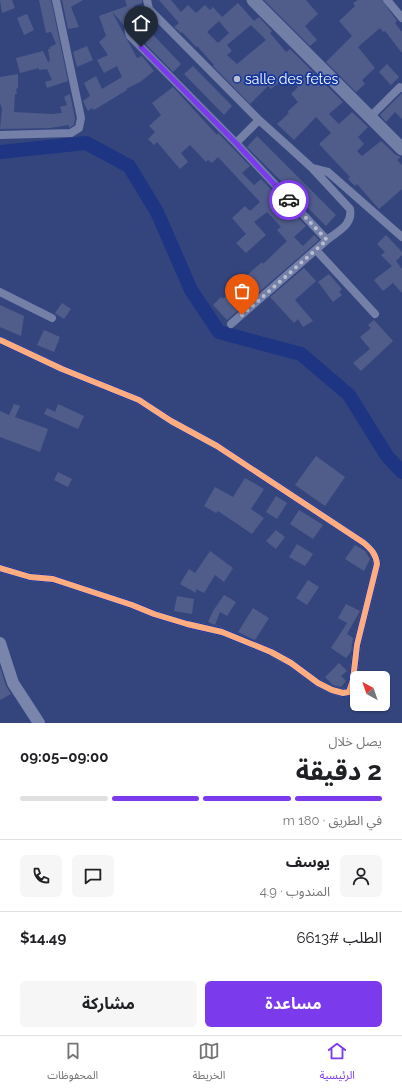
<!DOCTYPE html>
<html lang="ar">
<meta charset="utf-8">
<style>
body{margin:0;font-family:Raleway,"Noto Sans Arabic",sans-serif;background:#f6f6f6;color:#202124;direction:rtl;height:100vh;display:flex;flex-direction:column;font-size:15px;white-space:nowrap}
*{box-sizing:border-box;margin:0}
p{font-size:13px;color:#757577}
.icon{flex:none;width:22px;height:22px;fill:none;stroke:currentColor;stroke-width:2;stroke-linecap:round;stroke-linejoin:round}
.map{position:relative;height:723px;overflow:hidden;direction:ltr}
.details{display:flex;flex-direction:column;background:#fff;flex:1}
.details>*{flex:none}
.needle{width:26px;rotate:320deg}
.buttons{position:absolute;left:350px;top:671px;display:grid;gap:8px}
.buttons a{display:grid;place-items:center;width:40px;height:40px;border-radius:6px;background:#fff;box-shadow:0 1px 3px #0004;font-size:20px}
.pin{position:absolute;display:grid;place-items:center;width:34px;height:34px;color:#fff;margin:-41px -17px;border-radius:50% 50% 50% 0;rotate:-45deg;box-shadow:0 0 4px #0007}
.pin .icon{rotate:45deg}
.courier{position:absolute;display:grid;place-items:center;width:40px;height:40px;margin:-20px;border:3px solid #7c3aed;border-radius:50%;background:#fff;color:#222;box-shadow:0 1px 5px #0007}
.headline em{font-style:normal;font-weight:700}
.headline div{display:flex;flex-direction:column-reverse}
.headline{display:flex;align-items:center;justify-content:space-between;height:68px;padding:0 20px}
h1{font-size:26px;font-weight:700;line-height:30px}
.bar{display:grid;grid-template-columns:repeat(4,1fr);gap:6px 4px;align-content:center;height:48px;padding:0 20px}
.bar i{height:5px;border-radius:3px;background:#e0e0e0}
.bar .selected{background:#7c3aed}
.bar p{grid-column:span 4}
.line{display:flex;align-items:center;gap:10px;padding:0 20px;border-top:1px solid #e0e0e0}
.line div{flex:1}
.round{display:grid;place-items:center;flex:none;width:42px;height:42px;border-radius:6px;background:#f6f6f6}
.action{display:flex;gap:8px;margin-top:auto;padding:8px 20px}
.action a{flex:1;height:46px;border-radius:6px;background:#7c3aed;color:#fff;font-size:16px;font-weight:700;line-height:46px;text-align:center}
.action a+a{background:#f6f6f6;color:#202124}
.tab-bar{display:flex;justify-content:space-around;align-items:center;height:56px;border-top:1px solid #e0e0e0;background:#fff;font-size:11px;color:#757577}
.tab-bar a{display:grid;justify-items:center;gap:2px}
.tab-bar .selected{color:#7c3aed}
.map>svg:first-child{display:block}
</style>
<div class="map">
<svg width="402" height="723" viewBox="0 0 402 723">
<rect width="100%" height="100%" fill="#34457e"/>
<g fill="none" stroke-linecap="round" stroke-linejoin="round">
<!-- river -->
<path stroke="#1d3583" stroke-width="14" d="M0 152 86 143 129 166 157 212 191 290 219 332 301 354 349 395 387 456 402 472"/>
</g>
<!-- building -->
<path fill="#505d8b" fill-rule="evenodd" d="M0 0H12L15 8 2 13Z
M39 0H51L68 81 47 88 45 82 52 80 47 69 39 70V68L20 73 16 58 43 51 48 62 50 61 48 49H50V47L56 44 51 32 46 33Z
M62 0H83L71 7 79 27 68 29Z
M125 0H142V3L134 6V8L129 10 131 15 124 25 112 12 137 58 142 56 154 71 140 82 126 89 127 90 94 110 92 108 88 111 83 101 90 96 84 83 96 76 102 89 122 77 117 66 104 73 97 60 108 55 99 42 106 36 99 16 127 6Z
M159 0H171L181 12 188 5 196 13 205 5 210 10 213 7 222 17 238 3 254 21 259 17 272 31 270 33 286 52 290 49 343 102 329 114 339 124 352 112 368 127 358 137 364 144 357 151 362 156 381 141 396 155 401 157 397 160 402 165V189L379 209 357 184 355 186 348 179 350 177 319 144 331 133 316 117 294 140 277 124 289 113 287 112 298 102 291 94 298 87 288 75 271 89 268 86 250 104 213 66 214 65 197 46 196 47 182 32 181 33 174 27 179 23ZM219 21 229 33 218 43 207 32ZM251 25 266 40 237 64 227 55 232 51 227 45Z
M264 0H306L318 14 305 26 317 40 310 46Z
M358 0H382L397 21 395 23 402 32V53L385 31 383 32 380 28 358 47 375 68 362 80 365 84 356 92 326 62 352 36 339 21 355 6 353 3Z
M27 14 34 30 24 35 17 18Z
M141 22 181 64 173 72 135 33 136 27Z
M87 46 93 60 77 67 73 52Z
M387 64 399 77 391 85 379 72Z
M193 66 232 106 224 115 184 74Z
M18 74V88L16 89 17 94H15L14 112 52 114 62 113 60 107 67 105 64 97 70 94 75 118 74 125 69 128V125L50 128 0 129 2 109 0 103V77Z
M173 87 217 135 218 133 250 166 242 173 254 185 261 179 306 226 294 237 303 246 314 235 319 240 227 320 213 305 221 297 223 299 244 278 262 262 263 264 287 241 277 230 281 227 267 212 254 222 266 235 246 253 236 243 246 234 232 218 245 206 250 211 260 202 218 157 212 163 208 160 206 162 190 145 181 153 188 162 180 169 157 142 154 145 148 139 155 132 149 126 161 115 152 103Z
M402 93V119L395 112 386 122 380 115Z
M257 136 336 215 326 226 247 147Z
M386 235 402 252V255L396 261 402 269V293L393 283 383 291 374 280 392 266 381 255 385 252 377 244Z
M304 268 316 281 295 300 313 321 303 327 298 319 294 323 270 297Z
M329 274 342 289 339 292 342 295 333 302 318 282Z
M62 303 71 309 64 319 55 313Z
M0 305 24 316 21 336 0 327Z
M374 320 393 341 361 371 353 363 370 349 360 337 371 328 368 325Z
M44 330 60 337 54 352 37 345Z
M14 404 20 406 15 417 48 429 40 452 0 437V411L9 415Z
M58 404 84 416 78 429 44 414 47 408 55 412Z
M316 456 345 477 325 506 295 485Z
M58 472 72 479 68 487 54 480Z
M245 478 264 489 251 509 264 518 252 534 218 511 216 513 204 506 215 487 233 497Z
M276 496 287 503 277 519 266 512Z
M299 510 323 525 313 539 290 524Z
M276 530 285 537 276 549 266 541Z
M297 544 313 554 305 566 289 557Z
M355 545 365 551 370 559 364 571 345 559Z
M210 551 233 568 224 582 215 575 204 593 196 589V593L180 584 189 569 195 573Z
M308 580 319 587 307 605 296 598Z
M224 595 236 602 227 616 220 612 215 625 208 622 213 611Z
M177 596 194 599 192 614 174 611Z
M346 604 360 611 347 634 353 638 351 652 346 658 331 648 347 623 338 618Z
M253 608 269 618 255 640 238 632Z
M339 663 347 671 341 676 346 681 341 687 333 685 325 677Z
M0 667 6 686 11 694 0 700Z"/>
<g fill="none" stroke-linecap="round" stroke-linejoin="round">
<!-- minor -->
<path stroke="#7480a8" stroke-width="8" d="M147 0 149 9 259 120 289 147 312 168 328 172 402 237
M387 0 402 18
M149 9C140 16 124 24 130 36L236 143 327 240C338 231 353 225 350 209L312 168
M370 117 400 87 402 88
M0 135 71 133 79 128 81 118 56 0
M236 143 259 120
M316 250 375 314
M0 292 52 318
M231 324 327 240
M0 340 62 369 139 400 171 421 217 446 364 543C371 549 376 554 377 564L357 645 353 680 349 692 343 693 332 690 318 683 291 663 271 652 222 632 187 624 154 614 132 605 53 579 30 577 0 568"/>
<!-- secondary -->
<path stroke="#7a85ac" stroke-width="12" d="M0 643 13 683 39 723"/>
<!-- primary -->
<path stroke="#717ea6" stroke-width="13" d="M253 0 402 149"/>
<defs>
<path id="cycleway" d="M0 340 62 369 139 400 171 421 217 446 364 543C371 549 376 554 377 564L357 645 353 680 349 692 343 693 332 690 318 683 291 663 271 652 222 632 187 624 154 614 132 605 53 579 30 577 0 568"/>
</defs>
<!-- cycleway casing -->
<use href="#cycleway" stroke="#14359d" stroke-width="8"/>
<!-- cycleway -->
<use href="#cycleway" stroke="#ffac80" stroke-width="6"/>
</g>
<g fill="none" stroke-linecap="round" stroke-linejoin="round">
<!-- done -->
<path stroke="#b8bed2" stroke-width="4" stroke-dasharray="0 7.2" d="M242 315 327 240 289 200"/>
<!-- route -->
<path stroke="#7c3aed" stroke-width="5" d="M141 47 236 143 289 200"/>
</g>
<!-- markers -->
<circle fill="#b8bed2" stroke="#14359d" stroke-width="1.5" cx="237" cy="79" r="4"/>
<g text-anchor="middle" dominant-baseline="central" stroke-width="3.5" stroke-linejoin="round" paint-order="stroke">
<!-- poi labels -->
<g font-size="14" fill="#fff" stroke="#14359d" text-anchor="start">
<text x="245" y="79">salle des fetes</text>
</g>
</g>
</svg>
<div class="buttons">
<a><svg class="needle" viewBox="-14 -14 28 28"><path d="M0-13l5 13h-10z" fill="#e53935"/><path d="M0 13l5-13h-10z" fill="#757577"/></svg></a>
</div>
<div class="pin" style="left:242px;top:315px;background:#ea580c"><svg class="icon" aria-label="bag" viewBox="0 0 24 24"><path d="M5 8h14l-1 12H6zM9 8a3 3 0 0 1 6 0"/></svg></div>
<div class="pin" style="left:141px;top:47px;background:#1f2937"><svg class="icon" aria-label="home" viewBox="0 0 24 24"><path d="M3 11l9-7 9 7M6 9v11h12V9"/></svg></div>
<div class="courier" style="left:289px;top:200px"><svg class="icon" aria-label="car" viewBox="0 0 24 24"><path d="M5 17H2v-5l4-1 3-4h7l3 4 3 1v5h-3M9 17h6M6 11h13"/><circle cx="7" cy="17" r="2"/><circle cx="17" cy="17" r="2"/></svg></div>
</div>
<section class="details">
<div class="headline"><div><h1>2 دقيقة</h1><p>يصل خلال</p></div><em>09:00–09:05</em></div>
<div class="bar"><i class="selected"></i><i class="selected"></i><i class="selected"></i><i></i><p>في الطريق · 180 m</p></div>
<div class="line" style="height:72px"><a class="round"><svg class="icon" aria-label="person" viewBox="0 0 24 24"><circle cx="12" cy="8" r="4"/><path d="M4 21q1-7 8-7t8 7"/></svg></a><div><b>يوسف</b><p>المندوب · 4.9</p></div><a class="round"><svg class="icon" aria-label="chat" viewBox="0 0 24 24"><path d="M4 5h16v11H9l-5 4z"/></svg></a><a class="round"><svg class="icon" aria-label="phone" viewBox="0 0 24 24"><path d="M5 4h4l2 5-3 2q2 4 5 5l2-3 5 2v4C11 20 4 13 5 4z"/></svg></a></div>
<div class="line" style="height:52px"><div>الطلب #6613</div><b>$14.49</b></div>
<div class="action"><a>مساعدة</a><a>مشاركة</a></div>
</section>
<nav class="tab-bar">
<a class="selected"><svg class="icon" aria-label="home" viewBox="0 0 24 24"><path d="M3 11l9-7 9 7M6 9v11h12V9"/></svg>الرئيسية</a>
<a><svg class="icon" aria-label="map" viewBox="0 0 24 24"><path d="M3 6l6-2 6 2 6-2v14l-6 2-6-2-6 2zM9 4v14M15 6v14"/></svg>الخريطة</a>
<a><svg class="icon" aria-label="saved" viewBox="0 0 24 24"><path d="M7 4h10v16l-5-4-5 4z"/></svg>المحفوظات</a>
</nav>
